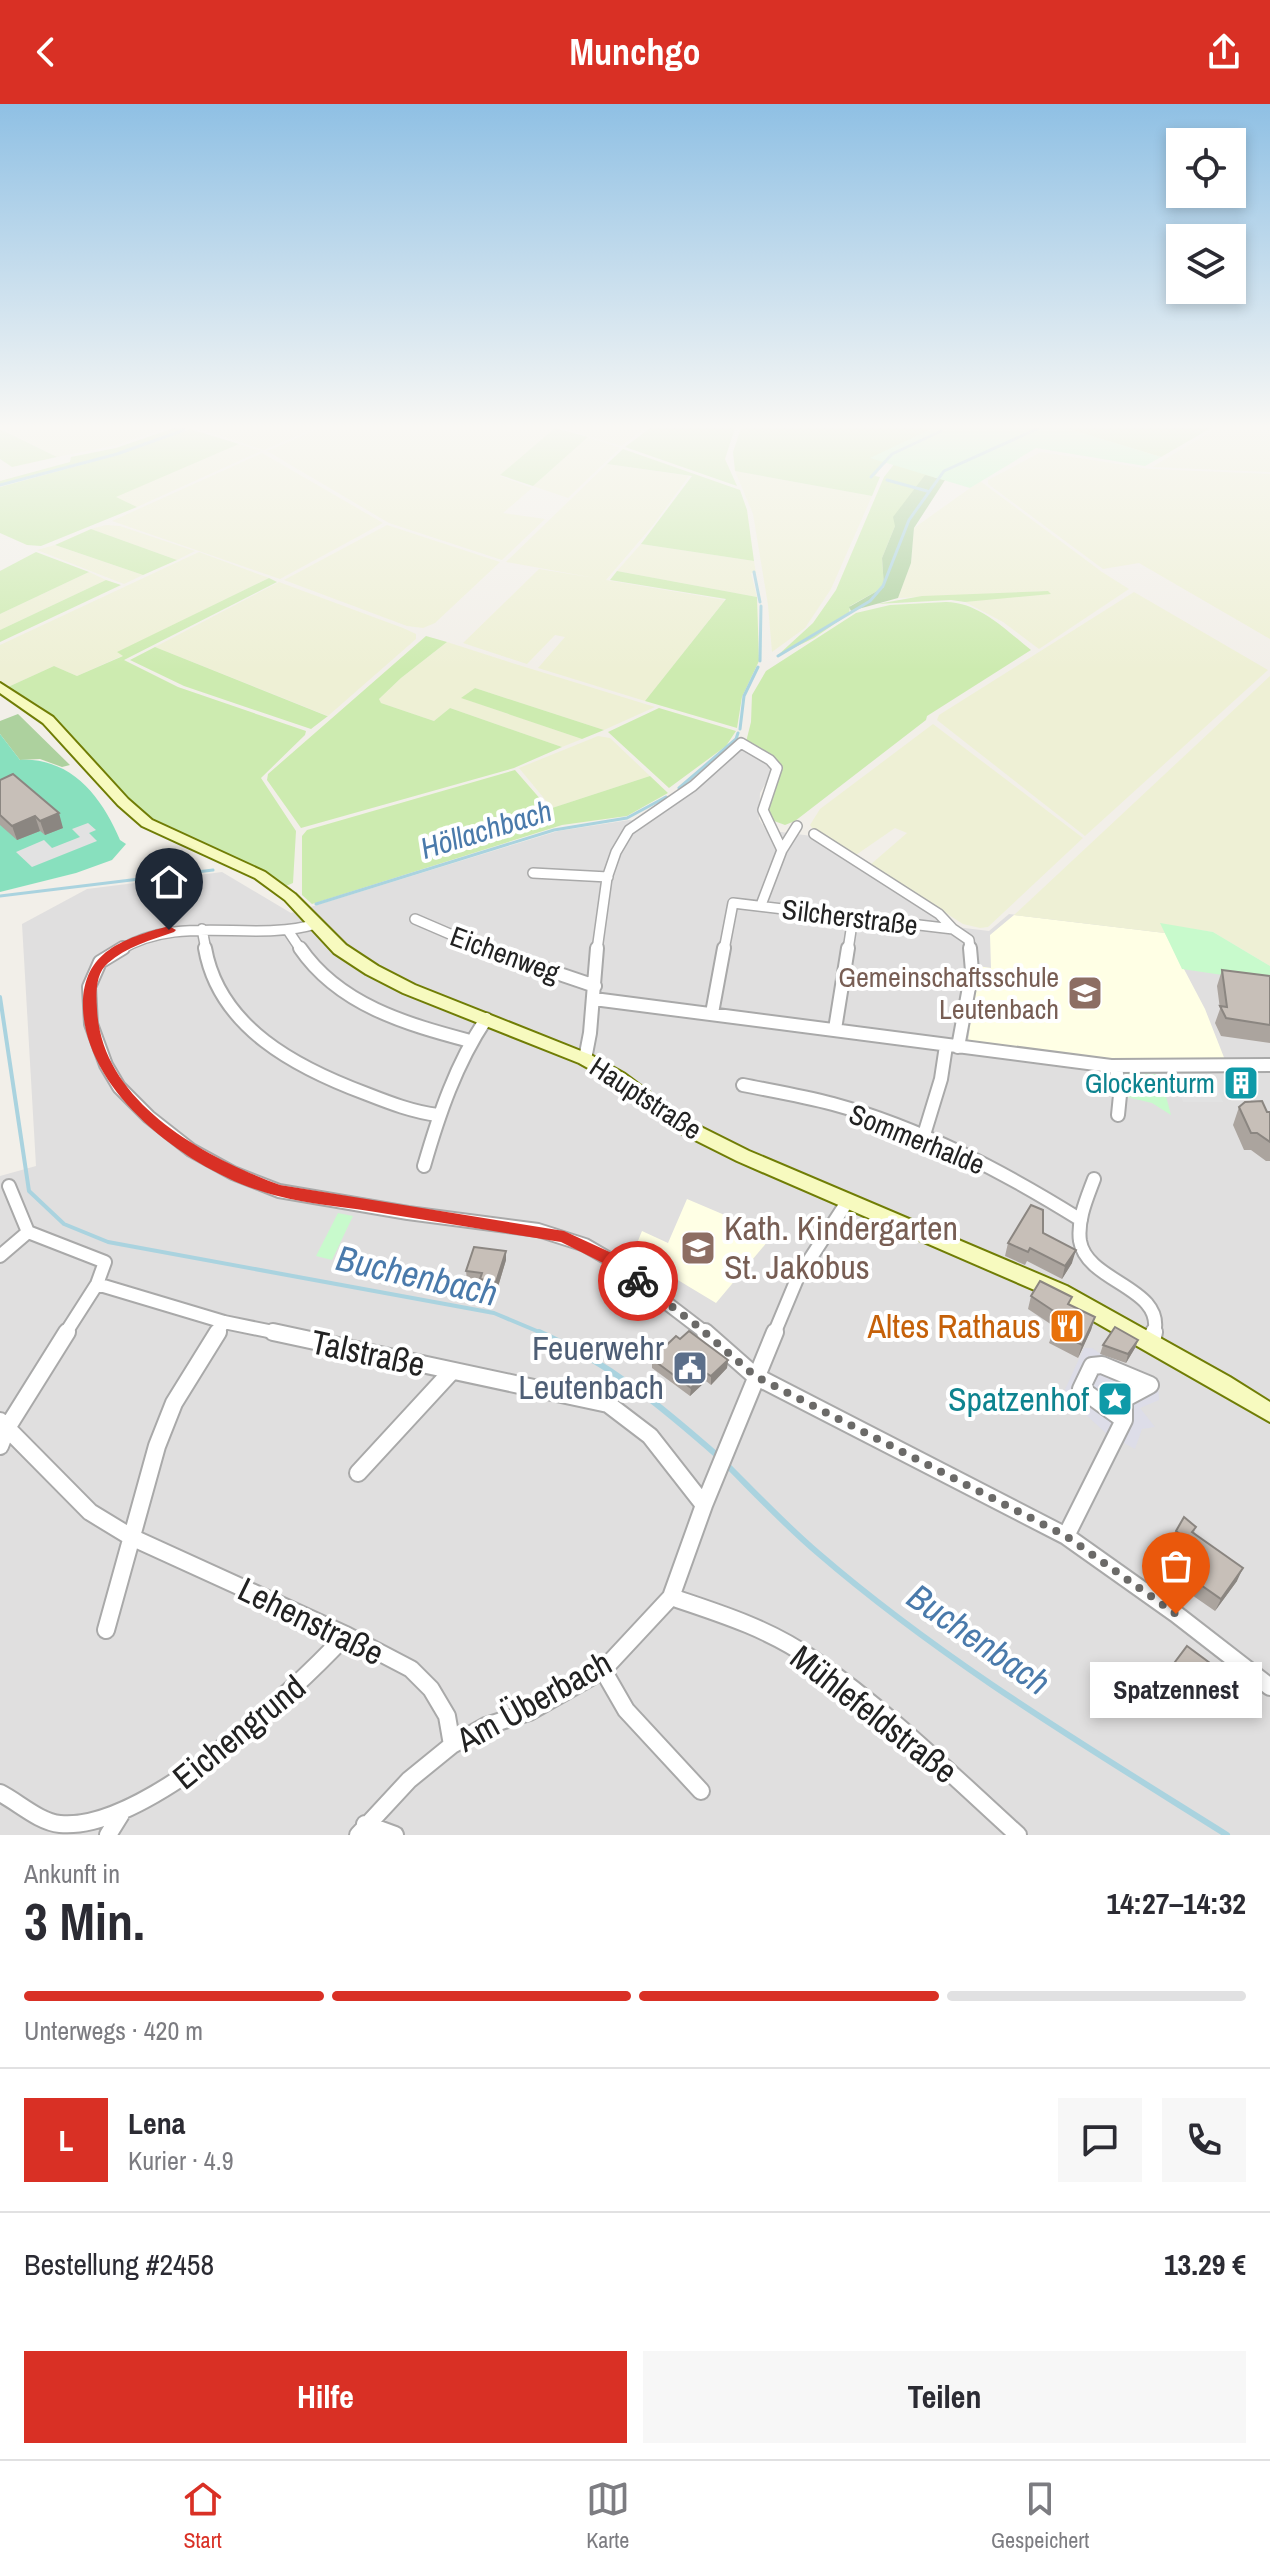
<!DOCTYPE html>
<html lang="de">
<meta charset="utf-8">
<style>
body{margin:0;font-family:"Archivo Narrow",sans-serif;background:#f7f7f7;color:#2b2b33;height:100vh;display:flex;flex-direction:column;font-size:30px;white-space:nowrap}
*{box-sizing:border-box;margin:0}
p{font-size:26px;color:#7c7c81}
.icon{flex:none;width:44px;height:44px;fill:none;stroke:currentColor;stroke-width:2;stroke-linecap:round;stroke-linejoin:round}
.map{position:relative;height:1731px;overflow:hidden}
.side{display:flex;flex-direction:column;background:#fff;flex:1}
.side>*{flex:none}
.controls{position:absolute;left:1166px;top:24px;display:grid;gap:16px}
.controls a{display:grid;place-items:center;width:80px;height:80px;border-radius:0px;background:#fff;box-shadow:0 4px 12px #0003;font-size:40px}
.pin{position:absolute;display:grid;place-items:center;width:68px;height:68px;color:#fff;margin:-82px -34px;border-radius:50% 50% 50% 0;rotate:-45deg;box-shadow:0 0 8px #0007}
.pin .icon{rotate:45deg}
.courier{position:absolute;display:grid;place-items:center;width:80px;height:80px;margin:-40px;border:6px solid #d93025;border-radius:50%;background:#fff;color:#222;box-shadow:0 2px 10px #0007}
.bubble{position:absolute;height:56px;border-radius:0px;background:#fff;box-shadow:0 4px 12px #0003;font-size:26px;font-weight:700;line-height:56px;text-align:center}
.overview em{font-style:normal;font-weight:700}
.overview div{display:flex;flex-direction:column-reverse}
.overview{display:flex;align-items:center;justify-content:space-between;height:136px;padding:0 24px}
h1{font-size:52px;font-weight:700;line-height:60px}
.bar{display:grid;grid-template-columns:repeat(4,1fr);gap:12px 8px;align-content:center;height:96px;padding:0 24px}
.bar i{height:10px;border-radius:6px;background:#e1e1e2}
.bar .current{background:#d93025}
.bar p{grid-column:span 4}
.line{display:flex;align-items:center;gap:20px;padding:0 24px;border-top:2px solid #e1e1e2}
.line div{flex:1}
.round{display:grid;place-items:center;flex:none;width:84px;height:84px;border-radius:0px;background:#f7f7f7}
.primary-button{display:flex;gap:16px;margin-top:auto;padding:16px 24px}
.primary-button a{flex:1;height:92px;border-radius:0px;background:#d93025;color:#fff;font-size:32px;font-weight:700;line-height:92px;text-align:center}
.primary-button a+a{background:#f7f7f7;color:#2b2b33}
header{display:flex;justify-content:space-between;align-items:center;height:104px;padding:0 24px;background:#d93025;color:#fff;font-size:36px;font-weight:700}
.dock{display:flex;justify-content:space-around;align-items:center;height:112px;border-top:2px solid #e1e1e2;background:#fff;font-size:22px;color:#7c7c81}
.dock a{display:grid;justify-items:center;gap:4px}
.dock .current{color:#d93025}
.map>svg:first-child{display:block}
</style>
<header><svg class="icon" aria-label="back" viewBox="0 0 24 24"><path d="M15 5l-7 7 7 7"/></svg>Munchgo<svg class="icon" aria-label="share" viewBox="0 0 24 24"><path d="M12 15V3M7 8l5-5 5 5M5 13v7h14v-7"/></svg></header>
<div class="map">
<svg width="1270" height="1731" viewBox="0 0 1270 1731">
<rect width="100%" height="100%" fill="#f2efe9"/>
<!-- residential -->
<path fill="#e0dfdf" d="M744 642 771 660 770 672 760 689 759 715 766 726 812 732 948 822 989 827 1009 810 1165 828 1270 862V1731H0V1072L36 1062 22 820 87 785 222 768 291 809 558 727 629 716 649 718 722 664Z"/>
<!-- education -->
<path fill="#ffffe5" d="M1014 811 1165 829 1205 905 1225 956 1114 957 968 938 978 862 991 864 990 831Z
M687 1095 760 1126 756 1130 768 1137 716 1199 633 1149 642 1127 668 1139Z"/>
<!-- farmland -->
<path fill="#eef0d5" d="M0 324H166L117 341 57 353Z
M196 324H315L264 346Z
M320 324H555L500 372 532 384 503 409 545 415 502 456 389 419 267 347Z
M562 324H646L621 342Z
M1217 324H1270V368L1152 363Z
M588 333 620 344 568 394 533 382Z
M239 340 261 347 137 403 114 393Z
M1041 348 1150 365 1270 370V535L1139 459 1103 465 988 380V376Z
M262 349 383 419 280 475 112 417Z
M607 360 689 372 654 420 606 476 725 496 645 597 538 564 565 533 555 531 527 560 463 539 539 465 595 474 506 458Z
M735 367 872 392 831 485 805 524 772 548 768 501 753 410Z
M980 377 1102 468 1129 485 1039 545 1003 518 965 498 1048 487 898 494 911 459 914 424Z
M106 421 120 422 195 447 177 456 91 425Z
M387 421 500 458 435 519 423 524 407 522 284 476Z
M641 440 754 457 756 469H751L757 493 617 467Z
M55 441 143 471 124 480 37 446Z
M199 448 269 474 118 548 124 551 77 572 54 562 8 583 0 579V541Z
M89 468 106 476 0 526V510Z
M279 478 403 524 416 530V535L328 612 155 543Z
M1134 488 1268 566 1085 732 937 616 939 611Z
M447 538 512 559 655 603 604 626 475 584 462 594 582 635 562 643 450 604 434 617 381 599 379 595 401 574Z
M1270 572V862L1213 828 1161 820 1165 829 1014 811Z
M933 620 1083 734 988 823 980 824 963 820 870 761 907 729 895 724 853 753 815 728 810 721 820 705Z
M598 632 610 634 650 672 552 704 519 664Z"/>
<!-- grass -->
<path fill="#cdebb0" d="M174 324H187L117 349 0 380V377L70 358 71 353 116 344Z
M555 324 588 333 533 382 500 371Z
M650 324H735L725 355 737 382 625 343Z
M741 324H937L882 362 875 372 880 373 872 392 735 367 733 348Z
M1065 324H1211L1161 353Z
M0 325 57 353 12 363 0 355Z
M190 325 239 340 116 393 137 403 41 442 27 441 0 429V383L117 351Z
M623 345 740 386 747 406 754 457 641 440 692 372 607 360Z
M895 359 936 370 895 422 882 454 884 483 850 502 849 510 814 534 777 552 813 519 836 486 884 373Z
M91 425 177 456 143 471 55 441Z
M36 448 89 468 0 510V467Z
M617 467 757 493 759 557 742 593 737 624 645 597 726 495 610 476Z
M269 474 277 478 124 556 178 583 306 627 305 631 261 674 296 727 293 779 286 782 151 716 105 671 68 628 40 602 8 583 54 562 77 572 123 552 117 548Z
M106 476 121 481 0 538V526Z
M1048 487 1051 490 965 498 951 496 877 500 922 492Z
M946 498C979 498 1007 527 1031 546L927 612 926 616 795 717 785 721 766 714V693L781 664 767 651 746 638 751 618 752 591 766 567 856 509 890 501Z
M426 532 447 538 401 574 379 595 381 599 434 617 450 604 562 643 514 664 301 724 267 676 268 670Z
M155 543 327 612H328L311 625 184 582 130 556Z
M475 584 604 626 582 635 461 594Z
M659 604 736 627 726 642 669 684 608 628Z
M515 666 549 705 650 672 668 689 627 712 562 721 312 800 302 791V732L307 726Z"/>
<!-- forest -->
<path fill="#add19e" d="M925 371 945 376 914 424 911 459 898 494 851 507 849 503 884 483 882 454 895 422 893 413Z
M18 610 70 661 62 663 40 655 20 656 0 630V617Z"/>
<!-- park -->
<path fill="#c8facc" d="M925 324H1065L1161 353 1145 362 1036 344 970 384 870 354 929 326Z
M1160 819 1213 828 1270 862V878L1182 865Z
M1124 969 1160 970 1171 1011 1152 999 1127 993Z
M338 1109 353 1112 332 1156 316 1152Z"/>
<!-- pitch -->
<path fill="#88e0be" d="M0 630 20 656C71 653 102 693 120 736L126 740 112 756 76 769 0 788Z"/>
<!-- parking -->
<path fill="#e2e2e2" d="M88 719 96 726 89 729 97 737 32 763 16 748 44 736 52 744 80 733 72 725Z
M1175 974H1213L1223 998H1183Z"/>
<!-- plaza -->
<path fill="#dddde8" d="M1084 1244H1092L1122 1264 1158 1278 1159 1296 1140 1304 1155 1323 1142 1325 1135 1345 1107 1330 1063 1290Z"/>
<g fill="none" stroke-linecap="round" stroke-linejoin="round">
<!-- stream-far2 -->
<path stroke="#aad3df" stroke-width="3" d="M871 373 892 350 941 327
M887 376 927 387
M0 381 117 350 184 326
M754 468 760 498
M778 552 870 497 883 482 909 416 944 367 1039 324
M760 557 761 502
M740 625 744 592 758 563
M679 684 736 635 738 629
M0 792 213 766
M316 800 554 726 627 714 666 693"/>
<!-- stream-far1 -->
<path stroke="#aad3df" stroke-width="4" d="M0 893 29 1087 64 1120 108 1138 494 1209 544 1230"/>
<!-- stream -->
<path stroke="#aad3df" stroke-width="6" d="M539 1228C610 1259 662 1303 719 1353
M726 1360C756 1390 785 1421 818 1449 943 1557 1087 1643 1227 1731"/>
<defs>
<path id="street-far2" d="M814 730 939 810 953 825
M533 769 608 773
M761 801 782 746 797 722
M415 815 487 846
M202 825 206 846
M289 828 301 846
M120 846C180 809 251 839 316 820
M597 846 607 774 616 748 629 726 693 682 741 639 770 656 777 664 763 706 782 746
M724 846 733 799 953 825 969 836 970 846
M848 846 853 813"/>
<path id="street-far1" d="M123 844 100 858 89 883 91 920 106 961 119 983 149 1013 191 1046 233 1069 279 1087 408 1109 538 1126 585 1141 609 1155 707 1230
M205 844C219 924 297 964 367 990 390 999 413 1008 438 1011
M300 844C339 901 406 920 470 937
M483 844 595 882
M594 895 1111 962 1270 961
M712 909 724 844
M835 925 848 844
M958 943 972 867 970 844
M585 955 590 929 597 844
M1116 963 1120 991 1118 1011
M743 981C773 987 803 992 833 1000 921 1024 1004 1068 1081 1116
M923 1034 941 975 946 942
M424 1062C439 1010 456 960 486 915
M1094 1075C1087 1094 1077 1116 1080 1137 1087 1179 1166 1183 1154 1230
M9 1082 28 1128 105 1158 97 1180 224 1218 283 1230
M0 1152 28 1128
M65 1230 97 1180
M216 1230 224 1218
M774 1230 797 1175 847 1098"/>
<path id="street" d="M273 1228 608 1300 650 1332 704 1401
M705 1228 755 1272 1066 1432 1176 1510 1270 1583
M1152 1238 1154 1228
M1102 1261 1150 1281 1124 1295V1316L1081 1285 1092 1262Z
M0 1317 90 1408 131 1433 346 1531 411 1565 431 1585 447 1612 452 1641
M0 1342 7 1324 67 1228
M358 1369 452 1267
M1066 1432 1124 1316
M671 1493C719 1509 770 1525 812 1555 886 1606 951 1670 1018 1731
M106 1526 157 1342 174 1299 218 1228
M603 1566 626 1606 701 1687
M0 1689C18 1698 39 1718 60 1720 143 1728 292 1589 346 1531
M365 1720 395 1731
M108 1731 121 1710
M358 1731 409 1676 452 1641 486 1622 529 1608 603 1566 671 1493 704 1401 775 1228"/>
<path id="secondary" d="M0 579 53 613 128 695 152 716 265 768 295 790 346 841 378 862 415 881 591 951 625 970 687 1016 749 1047 1067 1182 1230 1273 1270 1298V1318L1053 1194 737 1057 675 1026 613 978 579 959 403 889 366 870 334 849 285 796 255 774 142 722 118 701 43 619 0 589Z"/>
</defs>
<!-- street-far2 casing -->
<use href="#street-far2" stroke="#a9a9a9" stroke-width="12"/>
<!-- street-far1 casing -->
<use href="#street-far1" stroke="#a9a9a9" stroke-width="16"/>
<!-- street casing -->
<use href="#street" stroke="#a9a9a9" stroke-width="20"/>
<!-- secondary casing -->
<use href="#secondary" stroke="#707d05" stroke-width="4"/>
<!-- street-far2 -->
<use href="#street-far2" stroke="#fff" stroke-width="9"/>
<!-- street-far1 -->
<use href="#street-far1" stroke="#fff" stroke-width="12"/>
<!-- street -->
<use href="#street" stroke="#fff" stroke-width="16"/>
<!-- secondary -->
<use href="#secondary" fill="#f7fabf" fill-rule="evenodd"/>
</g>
<!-- wall -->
<path fill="#aba49e" d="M0 676 63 724 45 731 40 727 17 736 0 721Z
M1222 866 1270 872V939L1221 932 1215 919 1220 905 1217 882Z
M1239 1003 1270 1008V1057H1266L1251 1046H1244L1233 1021Z
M1043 1129 1072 1159 1062 1175 1027 1157 1025 1161 1005 1152 1008 1139Z
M506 1147V1156L497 1186 480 1184V1177L467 1176 466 1167Z
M1031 1192 1070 1201 1095 1213 1091 1226 1078 1254 1049 1239 1055 1223 1028 1205Z
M680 1235 728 1256 727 1264 711 1281 706 1277 690 1292 652 1264V1255Z
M1138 1236 1135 1244 1126 1259 1100 1250 1103 1241Z
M1196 1423 1194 1428 1237 1477 1215 1507 1163 1471 1168 1458 1178 1445 1170 1440 1176 1427Z
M1172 1562H1214L1184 1609 1164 1593 1175 1575 1169 1570Z"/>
<!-- shaded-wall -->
<path fill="#8b8681" d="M59 709 63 724 45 731 40 717Z
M35 712 40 727 17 736 12 722Z
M1076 1146 1072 1159 1062 1175 1065 1162Z
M506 1147V1156L497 1186 496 1178Z
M1095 1213 1091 1226 1078 1254 1082 1241Z
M1138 1236 1135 1244 1126 1259 1128 1250Z
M728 1256 727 1264 711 1281V1272Z
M706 1269V1277L690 1292 691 1284Z
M1243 1464 1237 1477 1215 1507 1221 1495Z
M1214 1562 1210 1570 1184 1609 1188 1601Z"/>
<!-- building -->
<path fill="#c7bfb8" stroke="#8b8681" stroke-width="2" d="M13 670 59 709 40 717 35 712 12 722 0 711V676Z
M1222 866 1270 872V921L1226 914 1220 902 1227 903Z
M1262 997 1267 1008H1270V1038L1257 1029H1251L1239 1003 1245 998Z
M1031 1101 1043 1106V1129L1076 1146 1065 1162 1030 1144 1028 1148 1008 1139Z
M474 1143 506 1147 496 1178 480 1175 482 1169 466 1167Z
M1040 1177 1072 1193 1068 1200 1095 1213 1082 1241 1053 1226 1061 1212 1031 1192Z
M1115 1223 1138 1236 1128 1250 1103 1241Z
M689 1227 728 1256 711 1272 706 1269 691 1284 652 1255 676 1232 680 1235Z
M1184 1413 1196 1423 1192 1428 1243 1464 1221 1495 1168 1458 1186 1435 1176 1427Z
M1187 1542 1214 1562 1188 1601 1168 1585 1181 1568 1172 1562Z"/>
<!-- sky -->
<linearGradient id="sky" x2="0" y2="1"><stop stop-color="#8fc0e4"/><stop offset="0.57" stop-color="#f9f8f5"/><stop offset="1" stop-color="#f9f8f5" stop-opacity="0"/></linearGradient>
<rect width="1270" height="566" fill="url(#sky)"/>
<!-- route -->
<path fill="#d93025" d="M169 822 176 826 174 828C151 836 126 843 108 859 95 870 96 890 97 905 101 998 204 1053 280 1081L564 1127 614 1150 644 1172V1182H633L603 1159 561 1138C497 1128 433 1117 369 1107 339 1102 308 1100 278 1092 198 1073 87 994 83 905 81 848 122 835 169 822Z"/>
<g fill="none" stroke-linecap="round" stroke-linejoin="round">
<!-- done -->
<path stroke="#6b6a68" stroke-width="8" stroke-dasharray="0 14.4" d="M638 1177 695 1220 755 1272 1066 1432 1176 1510"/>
</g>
<!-- icons -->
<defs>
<symbol id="school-square" viewBox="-11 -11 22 22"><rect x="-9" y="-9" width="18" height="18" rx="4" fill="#8d6e63" stroke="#fff"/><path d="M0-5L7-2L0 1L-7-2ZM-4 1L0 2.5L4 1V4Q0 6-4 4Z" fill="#fff"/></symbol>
<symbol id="building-square" viewBox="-11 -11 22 22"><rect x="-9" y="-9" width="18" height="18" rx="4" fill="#0f9aa8" stroke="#fff"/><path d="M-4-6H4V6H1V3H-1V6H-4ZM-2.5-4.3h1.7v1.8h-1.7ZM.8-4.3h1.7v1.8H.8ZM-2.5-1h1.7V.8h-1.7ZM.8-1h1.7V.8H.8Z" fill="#fff"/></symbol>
<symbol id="restaurant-square" viewBox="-11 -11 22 22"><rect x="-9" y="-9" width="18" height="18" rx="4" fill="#e8710a" stroke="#fff"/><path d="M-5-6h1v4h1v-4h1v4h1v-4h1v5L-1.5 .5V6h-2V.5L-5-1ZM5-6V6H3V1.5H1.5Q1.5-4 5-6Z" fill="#fff"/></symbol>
<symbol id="civic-square" viewBox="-11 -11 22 22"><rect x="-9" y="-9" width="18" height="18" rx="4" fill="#5c6f8a" stroke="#fff"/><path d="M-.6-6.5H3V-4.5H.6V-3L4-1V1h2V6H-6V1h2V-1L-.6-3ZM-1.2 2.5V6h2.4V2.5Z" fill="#fff"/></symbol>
<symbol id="sight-square" viewBox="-11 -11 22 22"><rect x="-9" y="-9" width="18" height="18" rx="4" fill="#0f9aa8" stroke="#fff"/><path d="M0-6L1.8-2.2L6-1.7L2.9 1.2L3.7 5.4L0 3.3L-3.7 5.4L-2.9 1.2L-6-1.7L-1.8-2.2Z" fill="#fff"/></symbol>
</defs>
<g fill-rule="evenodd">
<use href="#school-square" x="1065" y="869" width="40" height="40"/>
<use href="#building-square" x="1221" y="959" width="40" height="40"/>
<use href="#school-square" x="678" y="1124" width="40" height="40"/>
<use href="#restaurant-square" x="1047" y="1202" width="40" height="40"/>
<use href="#civic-square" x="670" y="1244" width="40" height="40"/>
<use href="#sight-square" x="1095" y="1275" width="40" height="40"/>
</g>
<g text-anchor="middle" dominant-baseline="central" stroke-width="8" stroke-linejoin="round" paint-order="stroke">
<!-- street labels -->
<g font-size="28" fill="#222" stroke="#fff">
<text transform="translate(850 813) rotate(7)">Silcherstraße</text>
<text transform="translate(505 850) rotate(20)">Eichenweg</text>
<text transform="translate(646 994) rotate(33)">Hauptstraße</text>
<text transform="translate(917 1035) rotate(22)">Sommerhalde</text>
</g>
<!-- education labels -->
<g font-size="28" fill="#785e54" stroke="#fff" text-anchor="end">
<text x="1059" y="873">Gemeinschaftsschule<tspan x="1059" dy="32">Leutenbach</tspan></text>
</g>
<!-- culture labels -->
<g font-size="28" fill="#0d838f" stroke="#fff" text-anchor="end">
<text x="1215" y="979">Glockenturm</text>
</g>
<!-- water labels -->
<g font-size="30" font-style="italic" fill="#4a7aab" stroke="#fff">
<text transform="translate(486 725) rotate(-17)">Höllachbach</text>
</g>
<!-- near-education labels -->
<g font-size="34" fill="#785e54" stroke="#fff" text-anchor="start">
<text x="724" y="1124">Kath. Kindergarten<tspan x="724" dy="39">St. Jakobus</tspan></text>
</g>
<!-- near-food labels -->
<g font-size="34" fill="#c56008" stroke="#fff" text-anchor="end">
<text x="1041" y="1222">Altes Rathaus</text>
</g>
<!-- near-service labels -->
<g font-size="34" fill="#4e5e75" stroke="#fff" text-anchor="end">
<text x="664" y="1244">Feuerwehr<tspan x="664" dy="39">Leutenbach</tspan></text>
</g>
<!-- near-street labels -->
<g font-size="34" fill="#222" stroke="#fff">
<text transform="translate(368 1249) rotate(12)">Talstraße</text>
<text transform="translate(311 1517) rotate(26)">Lehenstraße</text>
<text transform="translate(534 1597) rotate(-29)">Am Überbach</text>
<text transform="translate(874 1610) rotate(38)">Mühlefeldstraße</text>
<text transform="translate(239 1628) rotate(-39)">Eichengrund</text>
</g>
<!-- near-culture labels -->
<g font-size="34" fill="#0d838f" stroke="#fff" text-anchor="end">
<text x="1089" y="1295">Spatzenhof</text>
</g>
<!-- near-water labels -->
<g font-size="36" font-style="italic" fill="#4a7aab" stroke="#fff">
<text transform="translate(417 1171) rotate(13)">Buchenbach</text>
<text transform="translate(979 1535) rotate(35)">Buchenbach</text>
</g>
</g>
</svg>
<div class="controls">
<a><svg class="icon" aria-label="locate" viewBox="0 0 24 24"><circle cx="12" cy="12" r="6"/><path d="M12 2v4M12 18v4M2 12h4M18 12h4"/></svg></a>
<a><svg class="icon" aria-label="layers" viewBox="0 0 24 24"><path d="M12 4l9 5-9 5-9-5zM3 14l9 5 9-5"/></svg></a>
</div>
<div class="pin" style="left:1176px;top:1510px;background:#ea580c"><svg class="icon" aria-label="bag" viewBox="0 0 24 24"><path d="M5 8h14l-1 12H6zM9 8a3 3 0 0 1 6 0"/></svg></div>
<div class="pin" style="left:169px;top:826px;background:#1f2937"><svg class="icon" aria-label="home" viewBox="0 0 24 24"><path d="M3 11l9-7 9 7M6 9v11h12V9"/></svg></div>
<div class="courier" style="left:638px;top:1177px"><svg class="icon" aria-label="bike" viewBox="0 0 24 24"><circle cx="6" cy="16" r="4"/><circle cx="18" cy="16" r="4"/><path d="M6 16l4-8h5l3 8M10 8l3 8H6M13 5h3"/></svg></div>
<div class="bubble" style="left:1090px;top:1558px;width:172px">Spatzennest</div>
</div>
<section class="side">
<div class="overview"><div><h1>3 Min.</h1><p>Ankunft in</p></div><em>14:27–14:32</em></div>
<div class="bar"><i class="current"></i><i class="current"></i><i class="current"></i><i></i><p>Unterwegs · 420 m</p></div>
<div class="line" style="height:144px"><b class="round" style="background:#d93025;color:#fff">L</b><div><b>Lena</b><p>Kurier · 4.9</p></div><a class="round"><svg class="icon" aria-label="chat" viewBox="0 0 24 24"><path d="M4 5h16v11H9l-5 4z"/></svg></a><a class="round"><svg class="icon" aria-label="phone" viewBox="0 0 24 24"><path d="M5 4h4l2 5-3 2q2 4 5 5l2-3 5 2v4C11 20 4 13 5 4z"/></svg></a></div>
<div class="line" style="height:104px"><div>Bestellung #2458</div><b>13.29 €</b></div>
<div class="primary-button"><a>Hilfe</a><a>Teilen</a></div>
</section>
<nav class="dock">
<a class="current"><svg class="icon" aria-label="home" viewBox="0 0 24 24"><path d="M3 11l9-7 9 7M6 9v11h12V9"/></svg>Start</a>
<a><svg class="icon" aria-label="map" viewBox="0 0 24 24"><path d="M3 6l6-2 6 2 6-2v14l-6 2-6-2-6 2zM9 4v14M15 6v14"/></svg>Karte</a>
<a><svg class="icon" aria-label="saved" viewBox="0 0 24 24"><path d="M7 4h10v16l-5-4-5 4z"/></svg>Gespeichert</a>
</nav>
